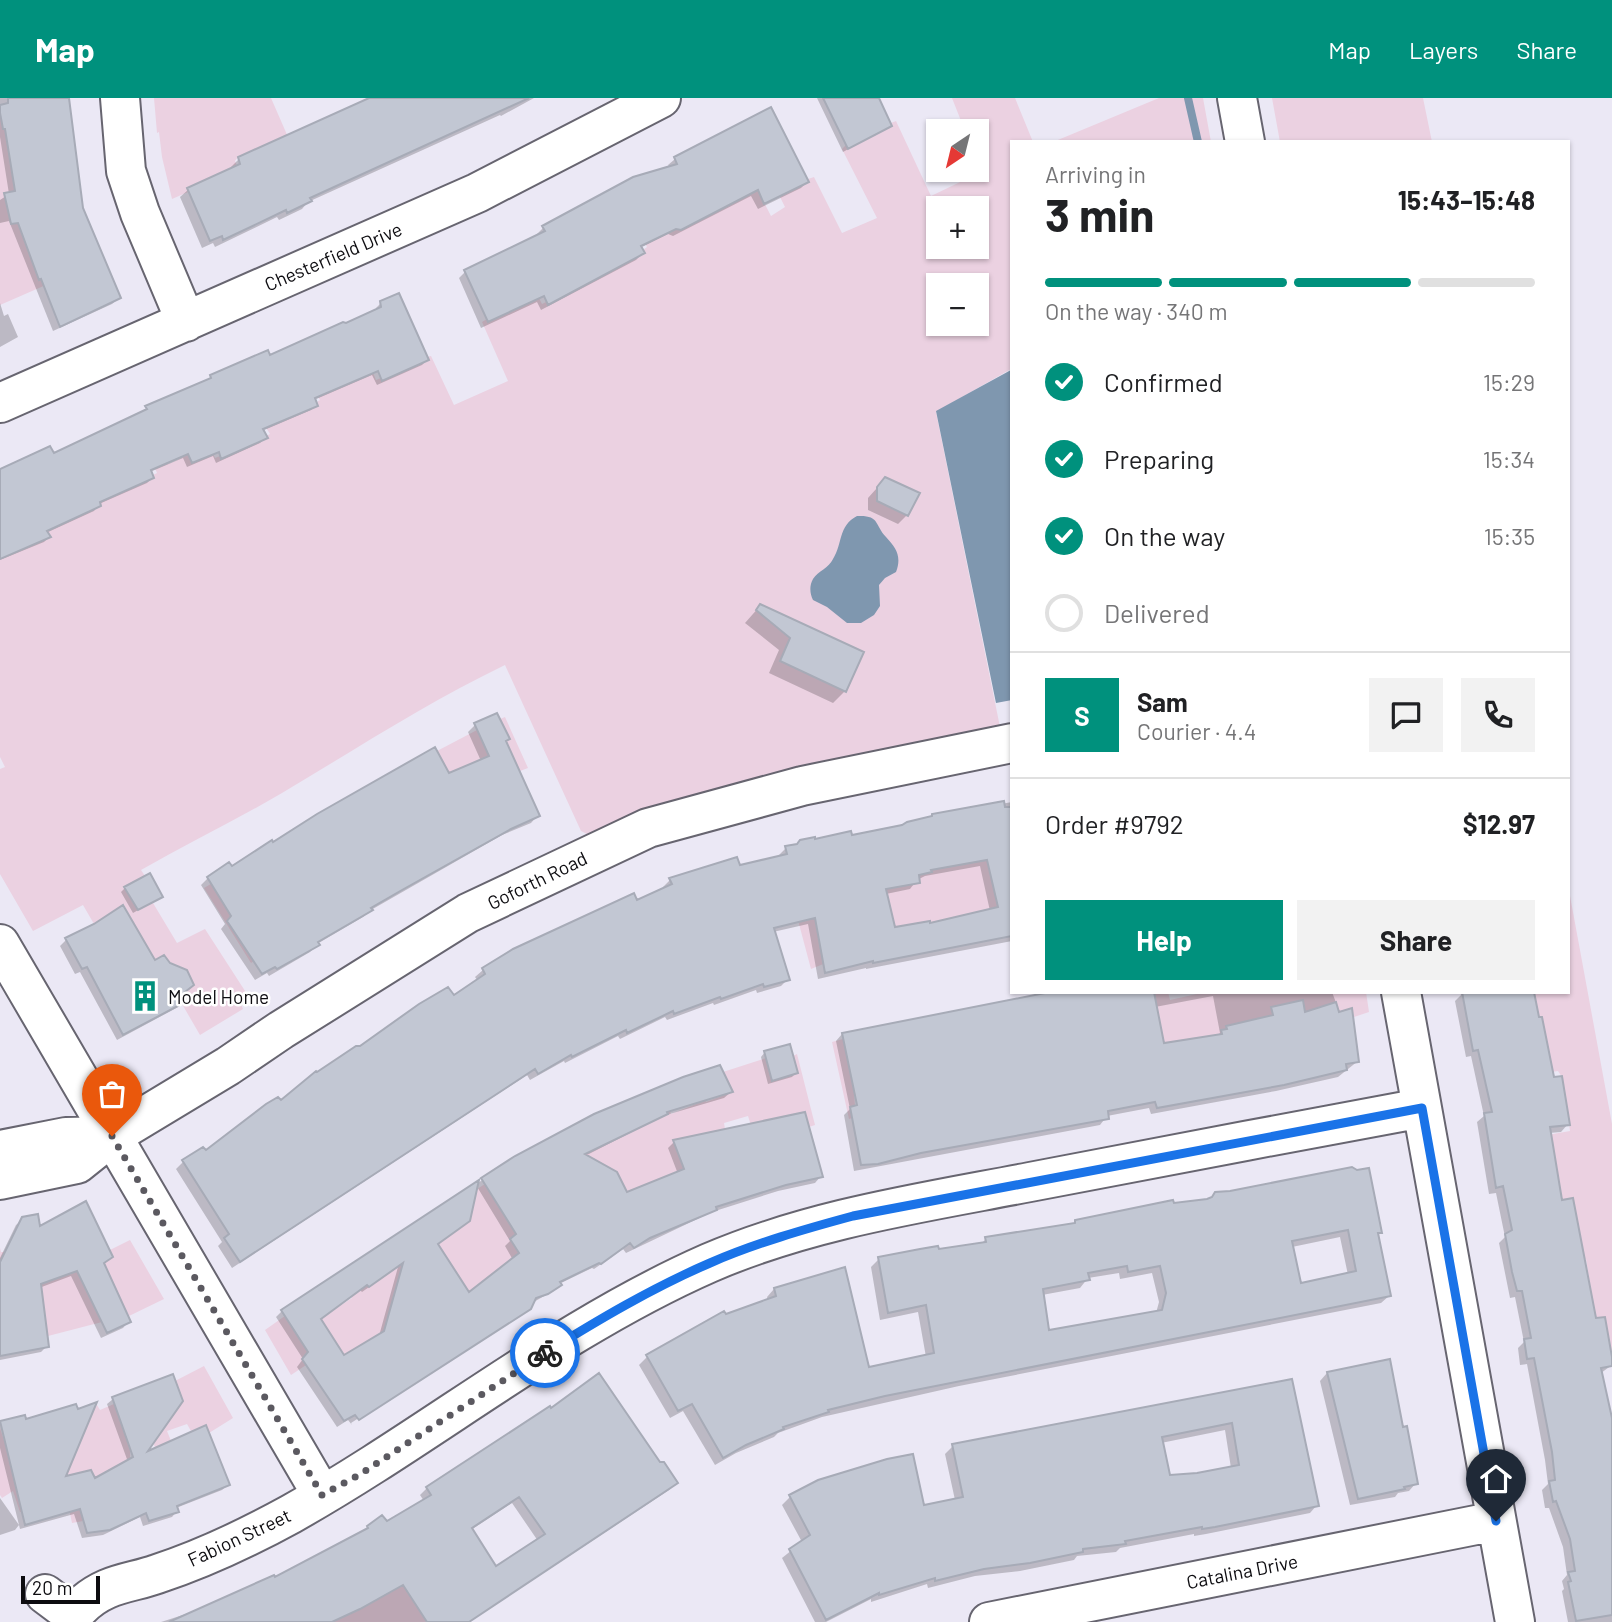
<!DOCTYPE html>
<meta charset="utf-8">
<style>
body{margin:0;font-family:Barlow,sans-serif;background:#f2f2f2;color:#202124;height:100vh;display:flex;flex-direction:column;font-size:26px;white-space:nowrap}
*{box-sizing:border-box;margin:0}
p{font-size:23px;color:#757577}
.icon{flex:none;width:38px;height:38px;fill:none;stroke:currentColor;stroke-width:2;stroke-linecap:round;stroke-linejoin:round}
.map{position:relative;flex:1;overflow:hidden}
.sheet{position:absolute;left:1010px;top:42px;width:560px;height:854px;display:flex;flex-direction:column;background:#fff;border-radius:0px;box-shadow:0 2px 5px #0004}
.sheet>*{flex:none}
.needle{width:46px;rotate:215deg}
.controls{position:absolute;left:926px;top:21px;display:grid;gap:14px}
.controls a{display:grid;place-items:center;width:63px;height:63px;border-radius:0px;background:#fff;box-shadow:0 2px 5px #0004;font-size:35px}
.scale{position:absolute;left:21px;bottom:18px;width:79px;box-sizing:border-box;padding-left:7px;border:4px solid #0d0c10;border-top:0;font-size:19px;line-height:24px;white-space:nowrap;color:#0d0c10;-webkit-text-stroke:5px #fff;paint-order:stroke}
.pin{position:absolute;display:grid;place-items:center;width:60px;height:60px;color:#fff;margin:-72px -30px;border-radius:50% 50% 50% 0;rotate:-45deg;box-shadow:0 0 7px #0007}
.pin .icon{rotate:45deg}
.courier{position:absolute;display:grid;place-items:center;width:70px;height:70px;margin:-35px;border:5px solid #1a73e8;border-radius:50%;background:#fff;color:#222;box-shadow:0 2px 9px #0007}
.head em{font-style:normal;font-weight:700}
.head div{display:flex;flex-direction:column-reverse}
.head{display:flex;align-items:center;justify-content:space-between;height:119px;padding:0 35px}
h1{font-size:46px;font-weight:700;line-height:52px}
.bar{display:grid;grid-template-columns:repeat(4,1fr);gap:10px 7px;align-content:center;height:84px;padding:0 35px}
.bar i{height:9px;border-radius:5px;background:#e0e0e0}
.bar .selected{background:#00917d}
.bar p{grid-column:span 4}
.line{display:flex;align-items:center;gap:18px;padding:0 35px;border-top:2px solid #e0e0e0}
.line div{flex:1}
.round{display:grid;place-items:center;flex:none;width:74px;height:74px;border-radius:0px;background:#f2f2f2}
ol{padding:0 35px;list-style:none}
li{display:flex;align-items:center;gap:21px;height:77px}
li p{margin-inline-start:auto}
li .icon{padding:7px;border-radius:50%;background:#00917d;color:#fff;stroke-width:4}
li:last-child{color:#757577}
li i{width:38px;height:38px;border:4px solid #e0e0e0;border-radius:50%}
.primary-button{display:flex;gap:14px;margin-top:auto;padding:14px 35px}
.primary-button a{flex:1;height:80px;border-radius:0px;background:#00917d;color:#fff;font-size:28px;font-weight:700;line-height:80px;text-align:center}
.primary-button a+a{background:#f2f2f2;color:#202124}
header{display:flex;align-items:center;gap:42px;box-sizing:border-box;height:98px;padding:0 35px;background:#00917d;color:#fff}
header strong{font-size:33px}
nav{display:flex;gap:38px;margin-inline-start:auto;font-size:24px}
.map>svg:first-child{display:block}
</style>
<header>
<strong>Map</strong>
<nav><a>Map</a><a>Layers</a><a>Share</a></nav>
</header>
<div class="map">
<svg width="1612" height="1524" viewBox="0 0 1612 1524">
<rect width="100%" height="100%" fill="#ebe8f5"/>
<!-- green -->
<path fill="#ebd1e1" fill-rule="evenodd" d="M154 0H271L288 39 283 41 282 39 238 59 235 63 238 71 232 70 187 90 188 94 172 101 162 59 159 34 157 35Z
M952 0H1015L1033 44H1012L1011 271 936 314 1000 629 589 737 581 733 505 567C428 604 356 651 282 695 236 722 188 745 141 772L145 778 125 788 138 812 153 805 177 845 205 831 247 896 239 901 243 911 200 937 182 906 188 902 185 894 194 887 187 872 180 876C175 868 169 865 164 857L126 877 142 840 124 807 94 826 83 807 33 833 0 776V671L5 669 0 659V451L50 439 47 433 51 431 50 428 57 429 101 408 98 401 109 400 154 380 153 377 157 375 154 368C172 369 193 353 208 343L215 360 220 358 222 361 267 340 266 338 270 336 265 328 272 327 318 308 317 304 320 302 317 297 324 296 368 277 372 272 376 282 381 280 383 283 428 263 427 259 431 258 454 307 508 283 482 224 487 221 489 224 532 204 538 198 542 206 645 156 643 152 647 149 644 143 676 131 681 132 749 97 756 89 771 118 785 109 780 99 809 84 808 81 814 79 842 135 877 120 842 51 846 47 848 50 851 49 892 28 891 25 896 23 931 98 981 74 977 62 976 33H965ZM938 110H976V149H938ZM938 187H976V226H938Z
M1159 0H1203L1211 44H1053Z
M1272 0H1423L1432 44H1280Z
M0 15 3 31 66 20 72 83 4 97 10 119H15L17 125 63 117 39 182 94 166 0 207Z
M505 619 528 670 520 673 508 649 480 662 229 813 230 819 227 823 254 863 251 865 204 790 437 653 477 632 487 653 510 641 500 621Z
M969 721 1011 807 935 845 930 823 811 871 783 766 841 813 890 809 876 745 919 777 932 773 927 746Z
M1568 787 1612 1026V1259L1595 1220 1586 1161 1577 1162 1581 1150 1573 1100 1526 1108 1560 1090 1552 1042 1536 1039 1570 1033 1562 979 1558 973 1499 983 1552 968 1542 919 1486 929 1537 908 1534 894H1568Z
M1154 894H1168L1170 902 1197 896V894H1366L1369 914 1354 919 1352 910 1339 914 1336 904 1310 952 1303 903 1272 909 1273 917 1227 928V931L1221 932 1228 972 1175 1001 1163 941 854 995 855 1008 850 1009 852 1020 849 1021 832 944 843 941 848 965Z
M797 956 815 1027 809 1029 805 1014 769 1021 771 1031 764 1068 748 1018 724 1025 725 1031 694 1097 644 1125 617 1074 613 1072 510 1140 537 1184 499 1211 397 1210 387 1220 412 1257 364 1290 332 1238 314 1246 302 1262 306 1267 291 1277 265 1232 316 1196 329 1215 352 1200 339 1181 356 1170 369 1189 391 1174 378 1155 449 1138 470 1123 458 1103 485 1086 662 993 671 1016 696 1006 687 985 698 980 706 1004 732 994 723 974 766 960 772 983 798 975 793 958Z
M130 1142 164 1201 129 1218 118 1196 102 1224 48 1238 0 1178V1150L1 1154H6L14 1190 52 1182 45 1158 101 1166 113 1159 110 1152Z
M204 1268 233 1320 209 1335 206 1327 191 1333 187 1326 167 1333 192 1395 187 1398 189 1403 177 1408 153 1344 130 1353V1361L109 1374 95 1379 91 1372 74 1376 71 1380 83 1423 72 1425 68 1406 20 1414 13 1393 2 1400 0 1397V1330L7 1352 60 1343 84 1335 78 1313 97 1307 100 1312 114 1306 123 1328 180 1306 183 1303 175 1283Z
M370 1433 423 1518 427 1524H332L386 1496Z"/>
<!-- water -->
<path fill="#7f97af" d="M1011 272 1012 602 996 605 936 313Z
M857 418C880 417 874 426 886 439 896 450 902 458 896 474L885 480 879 487 880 508 874 517 861 525H847L827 509 813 502C810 496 809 488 813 481 818 473 829 470 833 461 843 445 838 428 857 418Z"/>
<!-- shadow -->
<path fill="#0003" fill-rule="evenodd" d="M0 0H67L81 111 119 200 112 206 53 233 9 123 0 125V102L9 96 0 39Z
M372 0H534L501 18 500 17 308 104 302 111 279 122 277 119 215 149 213 145 202 150 180 99 188 92 232 72 231 69 239 61Z
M817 0H877L890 28 843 54Z
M675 61 807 84 801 90 758 111 751 98 673 138 668 136 640 150 643 155 636 162 541 212 537 204 481 230 459 180 465 174 538 138 537 136 543 130 670 70 668 67Z
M0 205 4 218 8 216 18 239 0 249Z
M381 205 427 262 422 267 377 287 372 277 314 302 316 307 311 312 262 333 265 340 260 345 216 365 213 358 187 369 183 360 150 374 152 380 147 385 99 406 94 413 46 435 49 439 44 444 0 462V373L53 358 141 315 146 310 206 284 211 279 270 260 346 227 376 213V210Z
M885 381 907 417 898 426 868 412V400Z
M760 508 845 593 833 605 769 575 779 552 745 525Z
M475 627 508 641 505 645 538 717 531 725 502 737 371 812 363 819 317 846 310 854 269 878 267 875 255 882 221 831 225 826 201 787 208 780 231 771 272 746 481 663 468 634Z
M1012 704V843L866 871V870L818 881 808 826 773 834 788 881 781 888 757 895 756 892 714 907 713 905 667 922 665 919 620 941 618 938 565 965 564 963 530 982 527 977 232 1170 218 1148 222 1144 176 1071 183 1064 205 1055 360 949 454 900 478 883 475 879 483 872 514 852 636 805 664 791 663 789 670 782 780 760 779 757 786 750 814 744 850 739 930 721 933 718ZM980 768 990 813 929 827 893 831 886 796 910 791 917 782 925 778Z
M125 790 161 799 133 815 121 794Z
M95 828 192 887 184 895 186 902 180 908 117 942 80 874 75 876 60 848 66 842Z
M1057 894H1332L1358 963 1338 979 1276 993 1151 1016 1149 1010 1107 1018 1100 1027 854 1073 844 1017 850 1011 836 943 842 936ZM1213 898 1220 935 1217 939 1163 947 1155 909Z
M1460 894H1532L1553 981 1568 1026 1561 1034 1549 1035 1561 1104 1595 1222 1612 1267 1601 1275 1612 1328V1524H1568L1562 1493 1564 1491 1562 1483 1567 1477 1563 1449 1549 1410H1545L1542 1392 1548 1386 1545 1362 1527 1266 1520 1267 1518 1250 1524 1244 1515 1199 1510 1200 1499 1145 1505 1139 1496 1095 1489 1096 1477 1024 1484 1018 1471 958 1466 959 1455 903 1461 897Z
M765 954 796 975 792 979 768 986 761 959Z
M731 994 724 1000 663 1018 585 1058 627 1096 678 1076 668 1050 674 1044 821 1078 815 1085 778 1093 712 1114 626 1155 623 1151 594 1171 592 1170 559 1186 553 1193 532 1205 527 1211 351 1325 352 1327 348 1322 337 1329 297 1269 303 1261 276 1219 282 1213 516 1060ZM476 1087 510 1143 505 1148 513 1162 468 1196 436 1147 469 1122ZM398 1169 379 1238 343 1260 320 1222 360 1192 362 1194Z
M1173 1107 1380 1134 1377 1137 1389 1198 1381 1205 959 1288 822 1319 778 1335 774 1339 736 1355 715 1367 683 1313 670 1320 639 1267 647 1259 725 1218 768 1203 767 1199 774 1191 868 1271 926 1259 918 1214 880 1222 871 1169 879 1161 981 1146 986 1141 1073 1127 1076 1124ZM1340 1139 1348 1177 1299 1187 1292 1149ZM1119 1175 1120 1181 1152 1175 1159 1204 1156 1215 1048 1235 1042 1197 1080 1190 1088 1180Z
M23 1121 39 1131 111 1159 103 1167 129 1223 123 1230 101 1240 71 1178 39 1190 47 1248 41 1254 0 1262V1160L16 1127Z
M1327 1275 1401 1331 1416 1385 1409 1393 1398 1395 1395 1399 1350 1407 1320 1283Z
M1290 1283 1317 1407 1310 1415 1206 1436 1194 1438V1436L1120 1450 1116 1454 1077 1458 1074 1462 1020 1473 975 1478 928 1490 927 1486 871 1504V1501L826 1524H815L782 1460 802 1444 782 1407 790 1399 923 1409 955 1402 945 1356 953 1348ZM1225 1332 1231 1370 1197 1377 1169 1379 1161 1345Z
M113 1301 143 1357 228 1387 222 1392 176 1410 177 1413 172 1419 143 1428 140 1419 103 1437 82 1440 74 1416 20 1431 19 1427 15 1432 0 1437V1400L19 1427 0 1350V1326L63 1381 95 1382 128 1364 107 1306Z
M661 1363 676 1385 669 1392 469 1524H161L186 1516 187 1518 274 1482 362 1435 368 1429 387 1426 424 1403 420 1397 427 1390ZM512 1405 538 1443 496 1471 471 1432Z"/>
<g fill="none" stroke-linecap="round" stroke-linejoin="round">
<!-- stream -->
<path stroke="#7f97af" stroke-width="8" d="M1188 0 1198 44"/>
</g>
<!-- building -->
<path fill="#c2c7d3" stroke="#a7abb7" stroke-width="2" fill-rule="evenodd" d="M8 0H69L83 110 121 200 60 229 41 181 39 182 18 125 11 126 4 95 15 93 5 31H3L0 15V7L8 5Z
M369 0H529L310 100 312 103 287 115 286 112 223 142 222 138 210 143 187 90 240 66 238 59Z
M823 0H879L892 28 848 51Z
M771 9 809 84 764 106 758 92 681 132 676 131 641 148 645 155 548 207 544 198 488 224 464 172 545 133 542 128 633 79 677 66 674 59Z
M399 195 429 262 382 283 378 273 315 300 318 308 263 331 268 340 221 361 219 354 192 365 188 356 151 372 154 380 100 404 101 408 47 433 51 439 0 461V371L50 348 54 355 147 311 145 308 211 280 210 277 268 252 270 257 343 224 346 225 381 209 380 203Z
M885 379 920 395 908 418 877 403V389Z
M760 506 864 554 846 594 780 563 790 540 756 512Z
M497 615 510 641 506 643 540 718 511 731 402 792 371 810 373 812 318 844 320 847 277 871 275 869 262 876 227 823 231 818 207 779 229 764 232 768 272 742 273 744 317 716 435 649 449 675 489 658 474 625Z
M1004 703 1005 709H1012V838L873 865V863L825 875 815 820 774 830 790 882 764 889 763 886 721 901 720 899 674 916 673 913 627 935 626 932 572 959 571 957 538 976 535 971 240 1164 224 1140 229 1136 182 1062 203 1049 206 1052 266 1006 278 999 281 1002 316 973 317 974 356 948H360L419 906 448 889 454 897 485 876 482 870 513 851 634 795 637 802 672 786 669 780 737 759 740 767 787 756 785 748 797 746 800 742 815 739V741L851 733 852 737 902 727 907 724 932 718V716ZM987 762 998 809 930 825V823L895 829 886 791 920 785 919 777 932 774 931 772Z
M150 775 163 799 138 812 124 789Z
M123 807 155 862 164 857 170 865 187 872 194 887 185 894 189 902 123 937 87 869 82 871 65 840 94 826Z
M1050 894H1154L1164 945 1222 936 1221 932 1227 931 1226 928 1273 917 1271 909 1303 902 1305 914 1336 904 1339 914 1352 910 1359 964 1346 966 1347 972 1284 987 1157 1010 1155 1004 1108 1013 1109 1021 921 1055 878 1066 861 1067 850 1009 857 1007 842 935Z
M1462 894H1534L1539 919H1542L1554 979 1562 978 1570 1027 1550 1029 1562 1102 1573 1100 1596 1220 1605 1219 1612 1259V1268L1601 1270 1612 1320V1517L1576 1523 1568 1484 1571 1483 1568 1474 1575 1473 1570 1441 1556 1403 1553 1404 1549 1383 1555 1382 1552 1354 1534 1260 1527 1261 1524 1241 1531 1240 1522 1193H1517L1512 1174 1505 1136 1512 1132 1503 1088 1496 1090 1484 1015 1492 1014 1478 952 1473 953Z
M790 946 798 975 772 983 764 953Z
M720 967 733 994 667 1014 668 1016 585 1056 617 1074 627 1094 684 1071 673 1042 805 1014 823 1079 786 1087 716 1109 717 1112 650 1140 634 1150 630 1145 601 1166 599 1165 560 1184 562 1187 548 1196 536 1200 531 1211 359 1322 355 1317 344 1323 302 1261 308 1254 281 1212 479 1082 470 1123 438 1146 469 1194 519 1155 510 1141 516 1136 481 1080 515 1058 594 1016 683 979ZM403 1165 384 1233 344 1257 321 1221 367 1187 369 1189Z
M1352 1069 1357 1072 1369 1070 1382 1135H1378L1391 1198 885 1298 828 1312 829 1314 783 1329 784 1331 746 1347 723 1360 692 1306 678 1313 646 1257 724 1213 726 1216 776 1198 774 1190 845 1169 869 1269 934 1255 926 1207 888 1215 878 1159 920 1151 938 1148 939 1151 986 1144 985 1139 1075 1125V1122L1173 1102 1174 1105 1207 1101 1212 1099 1215 1094 1230 1093ZM1348 1132 1356 1173 1301 1185 1292 1143ZM1127 1168 1128 1174 1160 1168 1166 1195 1162 1212 1049 1232 1043 1191 1090 1182 1088 1175Z
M86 1103 113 1159 104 1165 131 1224 107 1235 77 1173 41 1186 49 1249 0 1258V1164L22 1119 38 1116 40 1128Z
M1390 1261 1403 1329 1407 1328 1418 1386 1404 1389 1405 1391 1358 1401 1327 1274Z
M599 1275 660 1364H664L678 1385 469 1524H427L403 1487 360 1511 332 1524H169L274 1477 275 1479 368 1430 367 1428 382 1417 387 1423 431 1397 426 1389 550 1308 551 1310ZM519 1399 545 1436 496 1468 472 1430Z
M173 1276 183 1303 148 1353 206 1327 230 1387 177 1408 179 1414 149 1423 146 1415 110 1432 87 1435 80 1411 25 1427 0 1323 25 1317 26 1321 76 1306 78 1311 97 1304 66 1378 91 1372 95 1380 133 1359 112 1299Z
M1292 1281 1319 1408 1215 1429 1202 1431V1429L1125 1443 1126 1446 1083 1451V1454L1030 1465 984 1471 935 1483V1480L879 1497V1495L826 1522 789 1451 810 1437 789 1397 818 1382 887 1361 913 1356 924 1407 963 1399 952 1346ZM1232 1325 1239 1367 1197 1375 1170 1377 1162 1339Z"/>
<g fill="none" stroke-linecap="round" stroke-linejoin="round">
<defs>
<path id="minor" d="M120 0 126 73 140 115 186 224
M1237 0 1245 44
M0 305 477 95 661 0
M0 846 322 1397
M1401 894 1515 1524
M112 1038 228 968 281 932 468 815 648 730 802 688 1012 645
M0 1052 66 1039 112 1038 77 1066 0 1082
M45 1496 73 1517
M69 1524C78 1509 91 1498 107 1491 123 1484 141 1482 157 1476 203 1461 249 1439 291 1416 433 1336 559 1231 709 1165 811 1121 921 1105 1030 1084 1161 1059 1291 1034 1422 1010
M989 1524 1496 1423"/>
</defs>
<!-- minor casing -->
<use href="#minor" stroke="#676570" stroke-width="42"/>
<!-- minor -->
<use href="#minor" stroke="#fff" stroke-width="38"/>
</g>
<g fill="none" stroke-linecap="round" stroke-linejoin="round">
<!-- done -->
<path stroke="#5b5960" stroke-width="7" stroke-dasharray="0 12.6" d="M112 1038 322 1397 359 1377 545 1255"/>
<!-- route -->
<path stroke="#1a73e8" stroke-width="9" d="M545 1255C598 1222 652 1190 710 1165 756 1145 805 1131 853 1118L1422 1010 1496 1423"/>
</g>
<!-- icons -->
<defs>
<symbol id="building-bare" viewBox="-9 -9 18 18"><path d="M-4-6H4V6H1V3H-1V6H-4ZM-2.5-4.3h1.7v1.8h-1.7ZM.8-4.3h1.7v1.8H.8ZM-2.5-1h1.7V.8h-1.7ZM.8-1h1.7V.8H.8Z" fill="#00917d" stroke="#fff" stroke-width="2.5" paint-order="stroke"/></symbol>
</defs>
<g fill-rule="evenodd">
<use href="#building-bare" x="123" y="876" width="44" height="44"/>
</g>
<g text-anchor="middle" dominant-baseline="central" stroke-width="5" stroke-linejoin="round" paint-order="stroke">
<!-- street labels -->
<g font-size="19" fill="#0d0c10" stroke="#fff">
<text transform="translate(333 158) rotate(-23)">Chesterfield Drive</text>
<text transform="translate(537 782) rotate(-26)">Goforth Road</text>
<text transform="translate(239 1439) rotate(-25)">Fabion Street</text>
<text transform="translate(1242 1473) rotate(-11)">Catalina Drive</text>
</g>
<!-- poi labels -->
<g font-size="19" fill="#0d0c10" stroke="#fff" text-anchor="start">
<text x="168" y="898">Model Home</text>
</g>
</g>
</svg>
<div class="controls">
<a><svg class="needle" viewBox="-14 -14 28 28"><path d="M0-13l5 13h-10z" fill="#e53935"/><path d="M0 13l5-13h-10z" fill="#757577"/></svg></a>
<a>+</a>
<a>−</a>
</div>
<div class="scale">20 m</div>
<div class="pin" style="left:112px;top:1038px;background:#ea580c"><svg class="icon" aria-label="bag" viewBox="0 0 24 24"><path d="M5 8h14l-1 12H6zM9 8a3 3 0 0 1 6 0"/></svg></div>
<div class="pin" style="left:1496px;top:1423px;background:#1f2937"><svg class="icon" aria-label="home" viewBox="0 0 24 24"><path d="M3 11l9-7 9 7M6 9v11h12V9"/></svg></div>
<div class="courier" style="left:545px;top:1255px"><svg class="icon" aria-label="bike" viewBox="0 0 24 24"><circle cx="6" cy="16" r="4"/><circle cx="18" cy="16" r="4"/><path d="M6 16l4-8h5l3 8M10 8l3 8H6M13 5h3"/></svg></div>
<section class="sheet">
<div class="head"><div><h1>3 min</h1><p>Arriving in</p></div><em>15:43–15:48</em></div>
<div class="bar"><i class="selected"></i><i class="selected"></i><i class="selected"></i><i></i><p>On the way · 340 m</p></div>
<ol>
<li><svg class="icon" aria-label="check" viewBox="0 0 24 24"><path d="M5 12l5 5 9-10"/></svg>Confirmed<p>15:29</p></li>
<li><svg class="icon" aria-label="check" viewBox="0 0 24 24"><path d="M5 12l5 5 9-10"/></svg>Preparing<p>15:34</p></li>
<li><svg class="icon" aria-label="check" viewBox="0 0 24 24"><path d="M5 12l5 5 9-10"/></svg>On the way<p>15:35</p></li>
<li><i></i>Delivered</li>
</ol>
<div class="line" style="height:126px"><b class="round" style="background:#00917d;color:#fff">S</b><div><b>Sam</b><p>Courier · 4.4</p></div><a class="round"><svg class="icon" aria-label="chat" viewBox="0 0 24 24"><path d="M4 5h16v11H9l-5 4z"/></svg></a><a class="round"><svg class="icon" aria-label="phone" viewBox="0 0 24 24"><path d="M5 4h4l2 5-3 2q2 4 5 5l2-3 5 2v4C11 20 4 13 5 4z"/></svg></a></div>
<div class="line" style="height:91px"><div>Order #9792</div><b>$12.97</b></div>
<div class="primary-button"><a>Help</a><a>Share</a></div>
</section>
</div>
